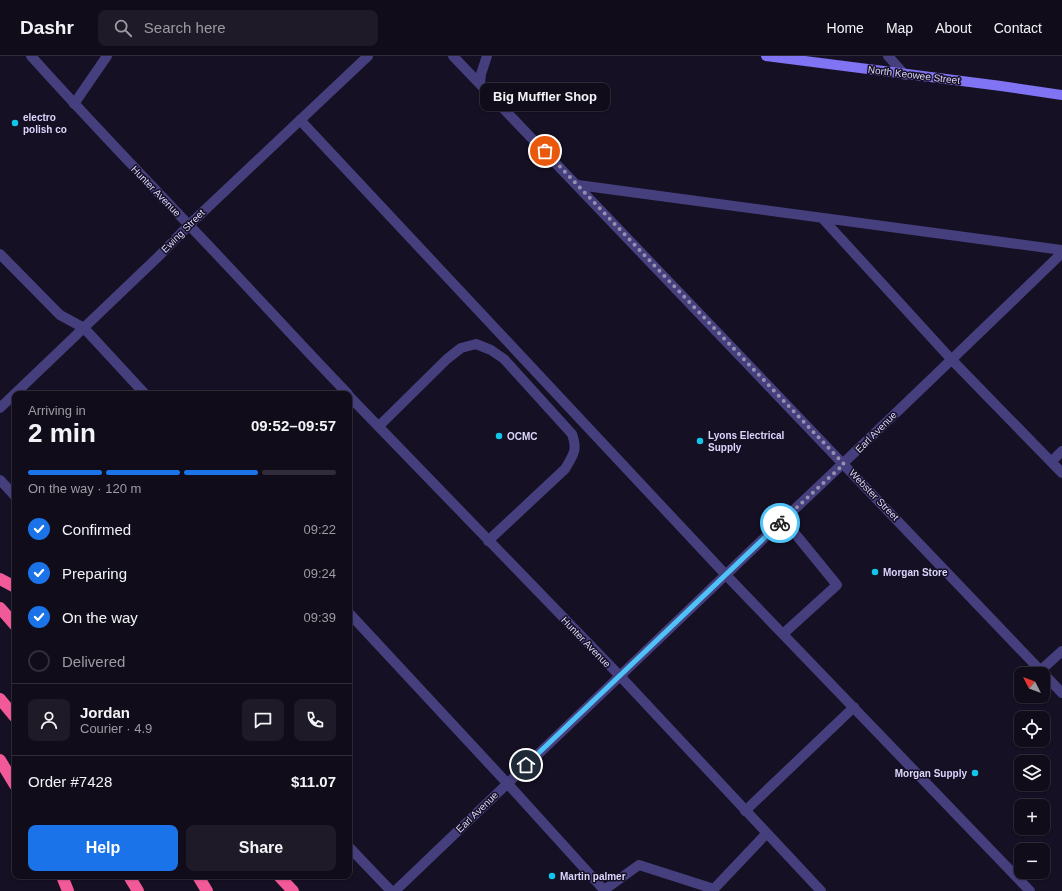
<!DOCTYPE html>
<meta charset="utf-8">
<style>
body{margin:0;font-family:Helvetica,sans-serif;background:#1e1a27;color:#f1f3f6;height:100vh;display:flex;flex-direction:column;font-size:15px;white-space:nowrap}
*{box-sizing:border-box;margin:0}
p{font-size:13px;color:#9c9ba2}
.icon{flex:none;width:22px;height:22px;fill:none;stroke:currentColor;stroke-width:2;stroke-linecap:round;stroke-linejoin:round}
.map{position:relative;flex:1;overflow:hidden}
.side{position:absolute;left:12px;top:335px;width:340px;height:488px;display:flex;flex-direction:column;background:#100c1a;border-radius:8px;box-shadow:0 1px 3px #0004,0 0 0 1px #302c39}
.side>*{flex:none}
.needle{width:26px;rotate:312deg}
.fabs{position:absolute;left:1014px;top:611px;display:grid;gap:8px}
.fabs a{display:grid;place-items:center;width:36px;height:36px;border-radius:8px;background:#100c1a;box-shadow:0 1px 3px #0004,0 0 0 1px #302c39;font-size:20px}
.pin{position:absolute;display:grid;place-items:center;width:34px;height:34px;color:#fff;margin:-17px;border:2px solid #fff;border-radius:50%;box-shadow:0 1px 4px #0007}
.courier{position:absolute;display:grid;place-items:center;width:40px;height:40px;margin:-20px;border:3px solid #4fc3f7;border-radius:50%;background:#fff;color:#222;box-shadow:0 1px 5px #0007}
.bubble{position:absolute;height:28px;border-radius:8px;background:#100c1a;box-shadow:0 1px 3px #0004,0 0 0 1px #302c39;font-size:13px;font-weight:700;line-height:28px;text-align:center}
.head em{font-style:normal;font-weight:700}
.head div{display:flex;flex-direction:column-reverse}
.head{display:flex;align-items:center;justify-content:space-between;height:68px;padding:0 16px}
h1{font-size:26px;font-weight:700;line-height:30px}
.bar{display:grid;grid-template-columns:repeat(4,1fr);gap:6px 4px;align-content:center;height:48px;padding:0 16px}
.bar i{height:5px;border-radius:3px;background:#302c39}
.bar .current{background:#1a73e8}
.bar p{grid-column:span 4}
.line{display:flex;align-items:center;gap:10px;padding:0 16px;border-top:1px solid #302c39}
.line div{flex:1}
.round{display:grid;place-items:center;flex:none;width:42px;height:42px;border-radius:8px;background:#1e1a27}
ol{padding:0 16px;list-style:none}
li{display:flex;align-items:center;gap:12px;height:44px}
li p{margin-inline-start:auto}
li .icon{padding:4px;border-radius:50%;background:#1a73e8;color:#fff;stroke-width:4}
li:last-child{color:#9c9ba2}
li i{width:22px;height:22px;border:2px solid #302c39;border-radius:50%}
.action{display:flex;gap:8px;margin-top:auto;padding:8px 16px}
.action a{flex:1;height:46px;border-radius:8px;background:#1a73e8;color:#fff;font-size:16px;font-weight:700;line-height:46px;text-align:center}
.action a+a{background:#1e1a27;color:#f1f3f6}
header{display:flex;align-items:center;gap:24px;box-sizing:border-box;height:56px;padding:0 20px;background:#100c1a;border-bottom:1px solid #302c39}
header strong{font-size:19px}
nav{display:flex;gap:22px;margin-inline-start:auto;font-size:14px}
.search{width:280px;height:36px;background:#1e1a27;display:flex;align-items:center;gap:10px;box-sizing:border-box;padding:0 14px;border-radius:8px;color:#9c9ba2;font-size:15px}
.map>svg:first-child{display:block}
</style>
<header>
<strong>Dashr</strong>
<div class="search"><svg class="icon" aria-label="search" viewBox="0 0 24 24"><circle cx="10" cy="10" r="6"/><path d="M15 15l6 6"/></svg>Search here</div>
<nav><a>Home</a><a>Map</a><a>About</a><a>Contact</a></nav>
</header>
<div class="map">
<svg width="1062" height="835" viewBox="0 0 1062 835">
<rect width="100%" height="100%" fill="#151023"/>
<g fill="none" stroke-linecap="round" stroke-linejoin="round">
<!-- service -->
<path stroke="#463f7e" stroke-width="10" d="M74 48 107 0
M300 64 726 519 1030 835
M578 129 1062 194
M823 163 951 303 1062 417
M0 198 60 259 84 272 145 338
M379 370 447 303 461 292 476 288 491 294 504 303 572 378C578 395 573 399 565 413L488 485
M1051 406 1062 395
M782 465 797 480 837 529 783 578
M349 557 507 727 605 835
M745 755 854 651
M604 834 639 809 714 833
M712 835 766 778"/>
<!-- minor -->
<path stroke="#463f7e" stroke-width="10" d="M31 0C82 57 135 112 188 168 242 224 294 282 348 338
M888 0 905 19
M349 340 620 620 821 835
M0 352 159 200 189 169 368 0
M0 424 15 440
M1041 614 1062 595
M349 791 391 835
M395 835 782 465C876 377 969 287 1062 197"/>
<!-- tertiary -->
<path stroke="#463f7e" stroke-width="10" d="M453 0 1062 637
M480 27 481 18 487 0"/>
<!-- secondary -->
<path stroke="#8073f4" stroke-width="10" d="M766 0 1001 30 1062 39"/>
<!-- motorway -->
<path stroke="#f25998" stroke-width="12" d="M0 523 15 531
M0 552 15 569
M0 643 15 661
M0 704 15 729
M62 820 68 835
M129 820 138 835
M198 820 207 835
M279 820 293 835"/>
</g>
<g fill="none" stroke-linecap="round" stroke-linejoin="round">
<!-- done -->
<path stroke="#9690b0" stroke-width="4" stroke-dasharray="0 7.2" d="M545 95 844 408 780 467"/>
<!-- route -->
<path stroke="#4fc3f7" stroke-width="5" d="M526 709 780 467"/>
</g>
<!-- markers -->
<g fill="#12c6eb" stroke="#151023" stroke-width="1.5">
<circle cx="15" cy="67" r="4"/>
<circle cx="499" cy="380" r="4"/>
<circle cx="700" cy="385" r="4"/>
<circle cx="875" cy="516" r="4"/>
<circle cx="975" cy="717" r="4"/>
<circle cx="552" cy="820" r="4"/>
</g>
<g text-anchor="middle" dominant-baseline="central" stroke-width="3" stroke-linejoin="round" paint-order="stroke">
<!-- street labels -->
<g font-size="10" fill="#dcd5fc" stroke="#151023">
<text transform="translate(914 19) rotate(7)">North Keowee Street</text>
<text transform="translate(156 135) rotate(46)">Hunter Avenue</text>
<text transform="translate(183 175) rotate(-45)">Ewing Street</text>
<text transform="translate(876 376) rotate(-45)">Earl Avenue</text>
<text transform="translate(874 439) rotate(46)">Webster Street</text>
<text transform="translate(586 586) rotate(46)">Hunter Avenue</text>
<text transform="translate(477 756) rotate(-44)">Earl Avenue</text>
</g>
<!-- poi labels -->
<g font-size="10" font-weight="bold" fill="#dcd5fc" stroke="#151023" text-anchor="start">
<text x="23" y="61">electro<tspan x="23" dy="12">polish co</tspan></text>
<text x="708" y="379">Lyons Electrical<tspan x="708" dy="12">Supply</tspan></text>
<text x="507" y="380">OCMC</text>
<text x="883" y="516">Morgan Store</text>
<text x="967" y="717" text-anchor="end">Morgan Supply</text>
<text x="560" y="820">Martin palmer</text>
</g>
</g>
</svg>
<div class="fabs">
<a><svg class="needle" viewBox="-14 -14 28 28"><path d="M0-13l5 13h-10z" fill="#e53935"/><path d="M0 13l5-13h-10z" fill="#9c9ba2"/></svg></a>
<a><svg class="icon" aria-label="locate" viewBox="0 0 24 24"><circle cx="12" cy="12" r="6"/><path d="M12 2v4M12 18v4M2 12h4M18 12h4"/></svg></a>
<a><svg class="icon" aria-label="layers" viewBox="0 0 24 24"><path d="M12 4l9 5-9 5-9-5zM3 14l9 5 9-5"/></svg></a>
<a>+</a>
<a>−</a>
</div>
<div class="pin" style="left:545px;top:95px;background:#ea580c"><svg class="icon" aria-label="bag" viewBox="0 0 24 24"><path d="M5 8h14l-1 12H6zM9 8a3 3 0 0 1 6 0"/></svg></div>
<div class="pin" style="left:526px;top:709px;background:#1f2937"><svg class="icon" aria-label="home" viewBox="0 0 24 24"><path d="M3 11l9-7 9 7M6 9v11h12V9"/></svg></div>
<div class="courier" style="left:780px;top:467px"><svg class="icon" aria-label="bike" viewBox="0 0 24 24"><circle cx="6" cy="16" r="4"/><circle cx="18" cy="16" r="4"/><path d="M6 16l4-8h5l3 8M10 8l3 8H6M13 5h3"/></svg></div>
<div class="bubble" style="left:480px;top:27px;width:130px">Big Muffler Shop</div>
<section class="side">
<div class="head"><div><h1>2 min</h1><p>Arriving in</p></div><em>09:52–09:57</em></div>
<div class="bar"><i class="current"></i><i class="current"></i><i class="current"></i><i></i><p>On the way · 120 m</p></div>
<ol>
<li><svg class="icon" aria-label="check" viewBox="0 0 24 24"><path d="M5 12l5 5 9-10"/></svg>Confirmed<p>09:22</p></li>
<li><svg class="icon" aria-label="check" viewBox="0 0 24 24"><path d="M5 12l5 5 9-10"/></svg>Preparing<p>09:24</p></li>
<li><svg class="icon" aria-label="check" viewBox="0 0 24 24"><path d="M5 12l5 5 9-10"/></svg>On the way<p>09:39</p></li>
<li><i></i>Delivered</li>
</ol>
<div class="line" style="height:72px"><a class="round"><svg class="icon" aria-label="person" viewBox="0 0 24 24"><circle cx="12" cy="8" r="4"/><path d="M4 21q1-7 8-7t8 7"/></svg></a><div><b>Jordan</b><p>Courier · 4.9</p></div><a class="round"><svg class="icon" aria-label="chat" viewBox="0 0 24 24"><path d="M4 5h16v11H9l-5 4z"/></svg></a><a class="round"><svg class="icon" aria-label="phone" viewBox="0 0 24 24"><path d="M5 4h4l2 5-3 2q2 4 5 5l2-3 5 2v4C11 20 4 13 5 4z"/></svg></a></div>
<div class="line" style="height:52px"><div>Order #7428</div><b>$11.07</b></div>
<div class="action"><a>Help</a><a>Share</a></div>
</section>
</div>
